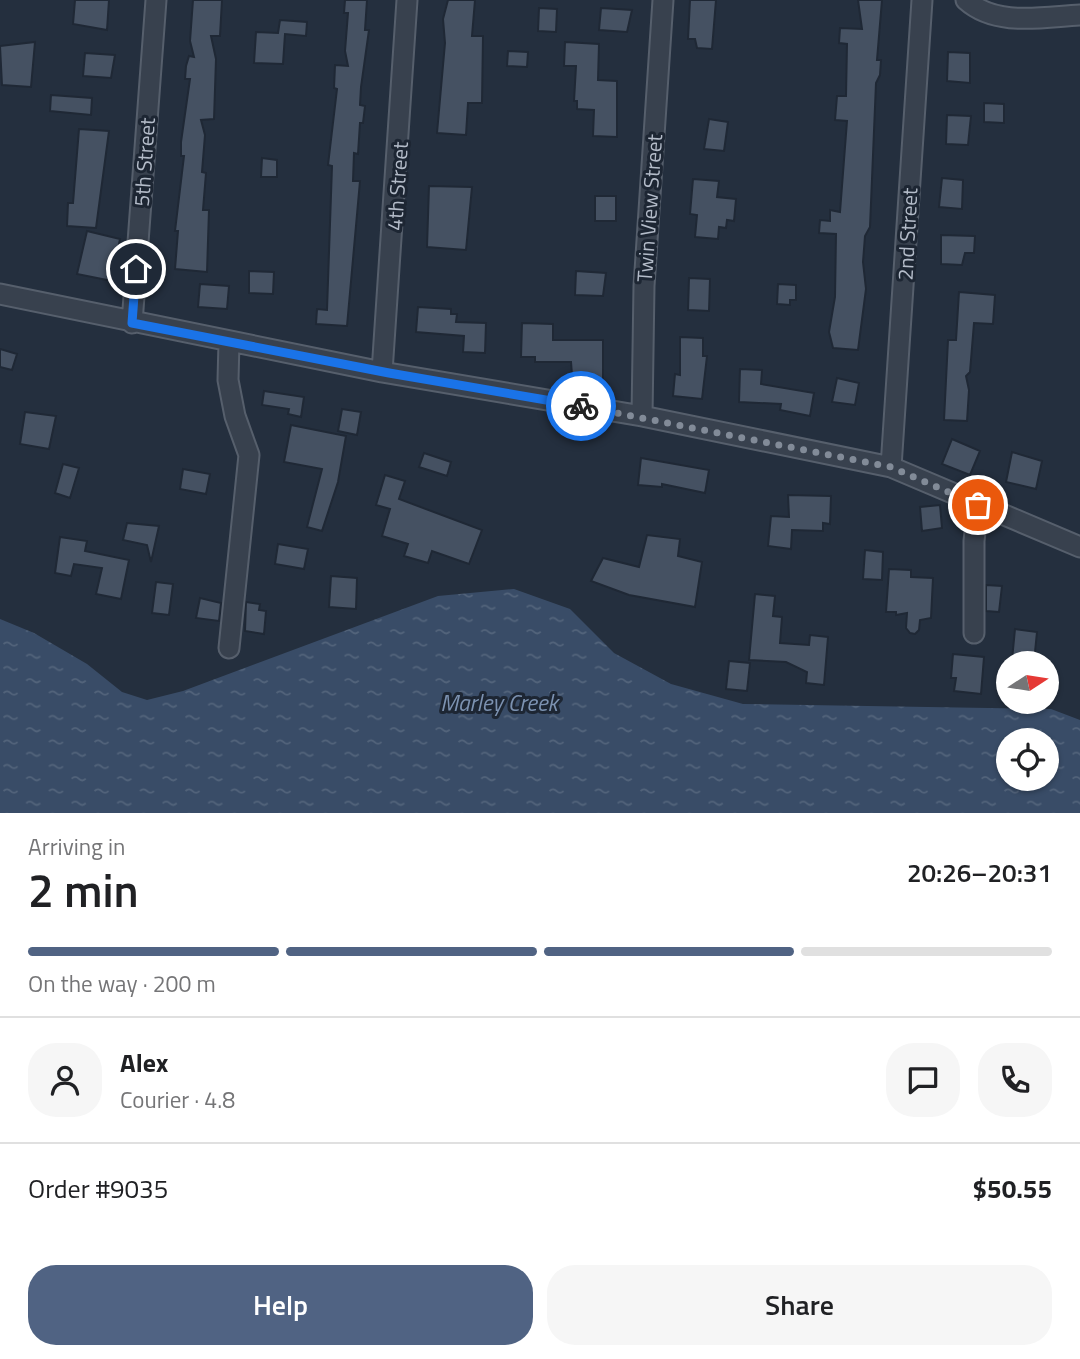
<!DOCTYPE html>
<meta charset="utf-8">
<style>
body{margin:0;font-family:"Titillium Web",sans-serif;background:#f6f6f6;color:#202124;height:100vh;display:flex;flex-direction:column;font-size:26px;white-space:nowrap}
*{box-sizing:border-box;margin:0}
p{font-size:23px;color:#757577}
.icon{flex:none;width:38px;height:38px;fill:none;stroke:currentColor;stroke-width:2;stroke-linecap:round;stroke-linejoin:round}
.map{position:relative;height:813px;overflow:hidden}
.sheet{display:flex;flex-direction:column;background:#fff;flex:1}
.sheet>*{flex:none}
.needle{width:46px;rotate:78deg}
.fabs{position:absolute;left:996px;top:651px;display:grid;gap:14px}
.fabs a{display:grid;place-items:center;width:63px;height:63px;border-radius:50%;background:#fff;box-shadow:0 2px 5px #0004;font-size:35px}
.pin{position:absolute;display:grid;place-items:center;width:60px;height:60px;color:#fff;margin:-30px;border:4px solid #fff;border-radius:50%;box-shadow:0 2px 7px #0007}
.courier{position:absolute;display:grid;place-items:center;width:70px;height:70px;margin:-35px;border:5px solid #1a73e8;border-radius:50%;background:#fff;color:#222;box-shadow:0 2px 9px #0007}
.summary em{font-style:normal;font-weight:600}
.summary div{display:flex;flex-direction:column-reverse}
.summary{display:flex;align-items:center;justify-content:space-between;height:119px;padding:0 28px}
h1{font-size:46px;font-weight:600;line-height:52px}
.bar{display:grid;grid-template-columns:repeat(4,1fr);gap:10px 7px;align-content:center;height:84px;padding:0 28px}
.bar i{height:9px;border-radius:5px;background:#e0e0e0}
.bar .active{background:#506383}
.bar p{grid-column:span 4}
.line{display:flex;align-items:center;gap:18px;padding:0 28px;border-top:2px solid #e0e0e0}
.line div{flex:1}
.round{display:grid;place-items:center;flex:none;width:74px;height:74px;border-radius:28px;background:#f6f6f6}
.button{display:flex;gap:14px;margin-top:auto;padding:14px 28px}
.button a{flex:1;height:80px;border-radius:28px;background:#506383;color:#fff;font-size:28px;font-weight:600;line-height:80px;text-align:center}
.button a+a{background:#f6f6f6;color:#202124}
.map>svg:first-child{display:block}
</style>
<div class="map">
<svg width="1080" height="813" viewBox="0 0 1080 813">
<defs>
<pattern id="water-ripples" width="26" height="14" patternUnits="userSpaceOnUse" patternTransform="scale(1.75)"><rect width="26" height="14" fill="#394c67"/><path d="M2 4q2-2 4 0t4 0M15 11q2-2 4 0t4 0" fill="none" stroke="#53647b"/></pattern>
</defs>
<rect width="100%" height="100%" fill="#242f3e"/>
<!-- water -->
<path fill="url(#water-ripples)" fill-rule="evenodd" d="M514 589 570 609 614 653 671 684 743 704 1051 709 1080 720V813H0V619L34 633 87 664 122 692 147 700 183 691 438 596ZM1008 740H1046V779H1008Z"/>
<!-- building -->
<path fill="#455162" stroke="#1f2835" stroke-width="2" d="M75 0H109L107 30 73 24Z
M193 0H222L220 36H211L216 59 214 119 201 120 205 135 202 172 206 173 203 210H209L207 272 175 269 178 231H175L184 156H181V142L190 79H185L186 66 189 56 194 57 190 41Z
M345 0H367L365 30H369L361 87 360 105 365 106 363 123H360L358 154 354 153 353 181H360L347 326 316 324 317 309 327 310 332 166 328 165 337 89 334 88 335 65 348 66 345 51 348 13H344Z
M448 0H475L472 36H483L482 103H468L466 135 437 133 445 43 443 19Z
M690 0H716L712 49 697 48 695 39H688Z
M858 0H882L877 60H881L880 75 876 83 870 227 865 236 863 262 866 289 858 350 833 348 829 332 835 297 836 234 819 233 820 220 830 221V210L840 212 847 121 835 120 837 96H846L847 44 839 43 840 28 862 29Z
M539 8 557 9 556 32 538 31Z
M601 8 632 10 627 32 599 30Z
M280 20 307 22 306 36 285 34 283 64 254 63 256 32 278 33Z
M35 42 31 87 2 85 0 46Z
M565 42 599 44 598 80 617 81V137L593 136 594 110 577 109V101H574L576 66H564Z
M508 51 528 52 527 67 507 66Z
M948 52 970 53V83L947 81Z
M85 53 115 55 111 78 83 76Z
M51 95 92 98 91 115 50 111Z
M984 103 1004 104V123L984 122Z
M947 115 971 116 968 145 946 144Z
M709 119 728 122 724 151 704 149Z
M79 129 109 131 96 228 67 226 68 203H73Z
M262 158 277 160V177H261Z
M942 178 963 180 962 209 939 207Z
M693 179 719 181 717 197 736 199 734 221 727 220 726 228 719 227 718 239 695 237 697 215 690 214Z
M429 186 472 187 466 250 427 247Z
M595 196H616V221H595Z
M87 231 120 239 112 281 77 274Z
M941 235 975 236 974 253H965L962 265 941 264Z
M249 271 274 272 273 294 249 293Z
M576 271 606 273 603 296 575 295Z
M689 278 710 279 709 311 688 310Z
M200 284 229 286 227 309 198 307Z
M778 284 796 285V300H790V305L777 304Z
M959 292 995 295 993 324 974 323 970 372 966 376 969 390 967 421 944 420 948 340H956Z
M418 307 451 309V314H457L456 322 486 323 485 353 463 352 464 336 416 332Z
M522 323 553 324V340H603V379L586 380 585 374 572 375 571 362H535V357H521Z
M680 337 703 338V356H707L702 399 673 396 675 374 680 375Z
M0 349 17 354 12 370 0 367Z
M740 369 762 370 761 384 814 393 810 416 780 410 781 404 739 402Z
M837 378 859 383 855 405 832 402Z
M264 391 304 397 301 417 288 414 289 409 262 405Z
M342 409 361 412 357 435 338 431Z
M25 412 56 416 49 449 20 444Z
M291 425 346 436 338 482 322 531 307 527 322 469 284 462Z
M952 439 980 451 970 475 942 464Z
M1012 452 1042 461 1036 489 1006 482Z
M424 453 451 462 447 476 419 467Z
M641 458 709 470 705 493 662 484V487L638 485Z
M63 464 79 468 70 498 55 493Z
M183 469 210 474 206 494 180 489Z
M385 475 405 481 399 499 482 530 469 564 432 551 428 563 404 556 408 544 382 536 390 509 376 505Z
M788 495 831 496 830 524 823 523V531L792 530 791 549 768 546 771 516 789 517Z
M940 505 942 528 922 531 920 507Z
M127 523 159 526 151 562 147 545 123 540Z
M647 535 680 539 678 556 702 562 695 607 629 595 591 581 603 558 639 567Z
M60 537 87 541 85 551 129 560 121 599 96 594 102 568 74 564 71 576 55 573Z
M278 544 308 549 304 569 275 564Z
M865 550 883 552 882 580 863 579Z
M889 569 911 570V577L933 578 931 618 920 620 919 630 915 634 910 633 906 628 907 613 896 615V612H886Z
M331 576 357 578 356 609 329 607Z
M156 582 173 584 169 615 152 613Z
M986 585 1002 586 999 612 986 611Z
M755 594 775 596 773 616 782 617 780 643 809 645 810 635 828 637 824 685 806 683 807 672 786 662 749 660Z
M200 598 221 603 219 621 196 618Z
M246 602 260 604 259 610 266 611 264 634 245 631Z
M1015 629 1037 632 1034 662 1012 660Z
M953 654 984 657 981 694 954 691 956 678H951Z
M729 661 750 663 747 691 726 689Z"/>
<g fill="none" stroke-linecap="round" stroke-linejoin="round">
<defs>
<path id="minor" d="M966 0C996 27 1042 17 1080 15
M0 294 382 372 642 416 891 467 1080 547
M132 323 156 0
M382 372 407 0
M642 416 644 286 663 0
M891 467 922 0
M974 633V541L978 505
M229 648 249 455 235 416 228 380 229 342"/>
</defs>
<!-- minor casing -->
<use href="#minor" stroke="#565f6c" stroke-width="23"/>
<!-- minor -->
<use href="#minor" stroke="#38414e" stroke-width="19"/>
</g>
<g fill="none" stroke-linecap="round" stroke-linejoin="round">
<!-- done -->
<path stroke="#828b98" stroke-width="7" stroke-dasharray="0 12.6" d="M581 406 891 467 978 505"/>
<!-- route -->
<path stroke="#1a73e8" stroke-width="9" d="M136 269 132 323 389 373 581 406"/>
</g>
<g text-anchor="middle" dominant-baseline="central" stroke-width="6" stroke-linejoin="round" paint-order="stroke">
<!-- street labels -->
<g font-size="21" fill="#b4bcc9" stroke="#1d2633">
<text transform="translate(144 162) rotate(-86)">5th Street</text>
<text transform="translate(397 186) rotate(-86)">4th Street</text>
<text transform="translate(649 208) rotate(-86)">Twin View Street</text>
<text transform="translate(907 234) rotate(-87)">2nd Street</text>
</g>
<!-- water labels -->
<g font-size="23" font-style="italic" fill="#7c92b1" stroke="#1d2633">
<text x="499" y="702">Marley Creek</text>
</g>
</g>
</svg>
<div class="fabs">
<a><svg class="needle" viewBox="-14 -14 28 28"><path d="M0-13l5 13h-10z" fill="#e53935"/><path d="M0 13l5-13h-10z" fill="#757577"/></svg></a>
<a><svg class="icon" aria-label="locate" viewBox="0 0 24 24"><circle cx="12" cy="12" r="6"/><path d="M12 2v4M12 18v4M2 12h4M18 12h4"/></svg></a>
</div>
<div class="pin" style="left:978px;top:505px;background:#ea580c"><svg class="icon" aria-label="bag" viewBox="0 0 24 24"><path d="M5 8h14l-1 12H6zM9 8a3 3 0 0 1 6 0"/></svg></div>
<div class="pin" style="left:136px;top:269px;background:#1f2937"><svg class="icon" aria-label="home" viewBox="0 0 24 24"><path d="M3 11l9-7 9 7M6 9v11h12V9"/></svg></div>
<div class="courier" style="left:581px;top:406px"><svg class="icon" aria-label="bike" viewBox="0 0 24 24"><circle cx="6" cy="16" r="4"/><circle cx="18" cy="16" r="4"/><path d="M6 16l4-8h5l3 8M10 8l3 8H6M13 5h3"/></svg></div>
</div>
<section class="sheet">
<div class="summary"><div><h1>2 min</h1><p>Arriving in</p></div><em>20:26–20:31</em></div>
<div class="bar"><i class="active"></i><i class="active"></i><i class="active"></i><i></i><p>On the way · 200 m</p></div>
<div class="line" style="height:126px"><a class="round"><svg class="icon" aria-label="person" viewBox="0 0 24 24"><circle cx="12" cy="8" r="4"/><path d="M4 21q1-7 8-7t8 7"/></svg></a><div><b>Alex</b><p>Courier · 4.8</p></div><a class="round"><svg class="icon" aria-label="chat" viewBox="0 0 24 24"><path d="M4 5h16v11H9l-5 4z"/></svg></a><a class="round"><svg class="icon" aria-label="phone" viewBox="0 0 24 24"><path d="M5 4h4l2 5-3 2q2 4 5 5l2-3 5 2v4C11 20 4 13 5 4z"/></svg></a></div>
<div class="line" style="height:91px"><div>Order #9035</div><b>$50.55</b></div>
<div class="button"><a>Help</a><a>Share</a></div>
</section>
